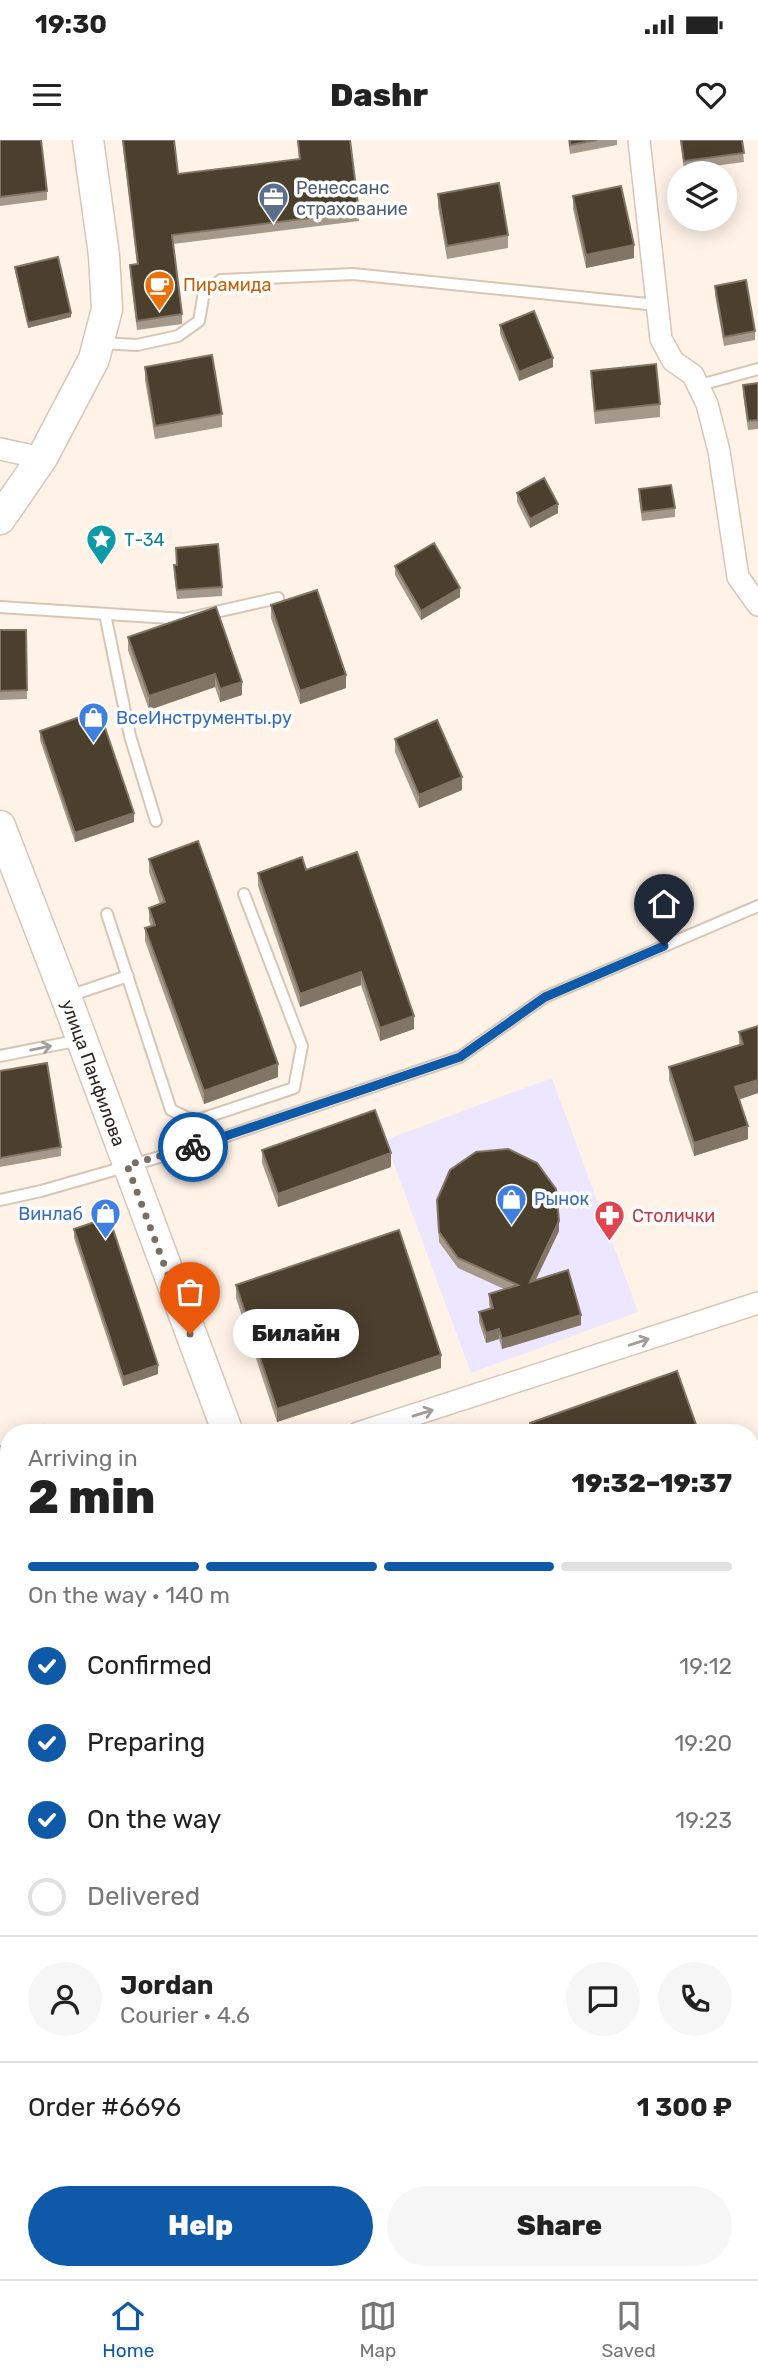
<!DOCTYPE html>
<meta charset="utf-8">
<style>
body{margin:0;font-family:Rubik,sans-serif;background:#f6f6f6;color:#222;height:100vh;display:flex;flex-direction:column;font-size:26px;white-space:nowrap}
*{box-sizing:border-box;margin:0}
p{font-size:23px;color:#767676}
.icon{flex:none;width:38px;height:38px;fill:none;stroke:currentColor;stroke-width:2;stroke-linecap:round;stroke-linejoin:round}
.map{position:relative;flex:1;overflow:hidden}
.details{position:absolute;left:0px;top:1284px;width:760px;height:856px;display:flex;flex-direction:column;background:#fff;border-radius:28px 28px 0 0;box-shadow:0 4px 18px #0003}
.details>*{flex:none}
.tools{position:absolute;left:667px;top:21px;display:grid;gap:14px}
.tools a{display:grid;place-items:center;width:70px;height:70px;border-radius:50%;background:#fff;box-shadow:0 4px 18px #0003;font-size:35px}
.pin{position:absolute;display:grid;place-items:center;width:60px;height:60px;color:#fff;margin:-72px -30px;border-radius:50% 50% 50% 0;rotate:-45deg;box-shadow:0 0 7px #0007}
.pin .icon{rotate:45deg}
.courier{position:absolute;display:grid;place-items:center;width:70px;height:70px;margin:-35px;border:5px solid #0e5aa9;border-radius:50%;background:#fff;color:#222;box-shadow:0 2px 9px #0007}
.bubble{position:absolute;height:49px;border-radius:24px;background:#fff;box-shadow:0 4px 18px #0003;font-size:23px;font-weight:800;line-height:49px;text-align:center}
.overview em{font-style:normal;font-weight:800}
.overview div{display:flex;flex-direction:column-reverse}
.overview{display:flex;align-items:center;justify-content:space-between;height:119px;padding:0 28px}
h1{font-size:46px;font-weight:800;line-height:52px}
.bar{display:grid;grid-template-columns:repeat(4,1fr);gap:10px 7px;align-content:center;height:84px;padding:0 28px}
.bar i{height:9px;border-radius:5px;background:#e0e0e0}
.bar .on{background:#0e5aa9}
.bar p{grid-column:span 4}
.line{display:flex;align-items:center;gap:18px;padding:0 28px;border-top:2px solid #e0e0e0}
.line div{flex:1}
.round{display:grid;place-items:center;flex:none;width:74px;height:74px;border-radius:37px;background:#f6f6f6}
ol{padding:0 28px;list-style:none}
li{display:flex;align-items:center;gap:21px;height:77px}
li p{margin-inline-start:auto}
li .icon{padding:7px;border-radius:50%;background:#0e5aa9;color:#fff;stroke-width:4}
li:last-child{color:#767676}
li i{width:38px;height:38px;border:4px solid #e0e0e0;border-radius:50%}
.cta{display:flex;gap:14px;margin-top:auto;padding:14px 28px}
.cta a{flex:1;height:80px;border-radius:42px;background:#0e5aa9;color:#fff;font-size:28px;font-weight:800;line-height:80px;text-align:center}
.cta a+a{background:#f6f6f6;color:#222}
.status{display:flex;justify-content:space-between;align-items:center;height:49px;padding:0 35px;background:#fff;direction:ltr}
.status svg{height:19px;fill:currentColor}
header{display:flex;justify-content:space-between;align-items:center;height:91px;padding:0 28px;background:#fff;font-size:32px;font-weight:800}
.dock{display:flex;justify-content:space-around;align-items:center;height:98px;border-top:2px solid #e0e0e0;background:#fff;font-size:19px;color:#767676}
.dock a{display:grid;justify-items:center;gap:4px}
.dock .on{color:#0e5aa9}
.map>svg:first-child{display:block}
</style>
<div class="status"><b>19:30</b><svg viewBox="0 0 49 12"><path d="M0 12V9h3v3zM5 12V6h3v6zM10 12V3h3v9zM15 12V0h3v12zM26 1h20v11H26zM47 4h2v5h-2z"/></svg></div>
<header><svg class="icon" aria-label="menu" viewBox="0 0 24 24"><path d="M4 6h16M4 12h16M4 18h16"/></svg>Dashr<svg class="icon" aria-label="heart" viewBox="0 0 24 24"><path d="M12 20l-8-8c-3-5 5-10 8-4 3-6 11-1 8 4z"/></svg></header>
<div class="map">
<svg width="758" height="2139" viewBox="0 0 758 2139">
<rect width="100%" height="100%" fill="#fff3e8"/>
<!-- commercial -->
<path fill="#ece7fe" d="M552 938 638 1172 471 1233 385 1000Z"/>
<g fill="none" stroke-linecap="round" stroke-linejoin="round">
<defs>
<path id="service" d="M100 203 137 205 178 196 199 181 204 152 221 140 353 134 657 165
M700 245 758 229
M0 467 185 479 278 458
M105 474 130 596 156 681
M107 774 171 970 195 981 294 948 302 906 244 754
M69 856 128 836
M0 916 80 900
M0 1060 41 1051 191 1008 460 917 545 857 758 766
M751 1574 758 1571
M0 2058 9 2076
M35 2132 39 2139
M539 2132 543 2139
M493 2139 510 2132"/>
<path id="minor" d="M639 0 661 199 673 221 693 235 707 264 719 311 738 437 758 465
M0 309 42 318
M358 1293 758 1163
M0 1440 9 1438
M0 1968 9 1965"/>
<path id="secondary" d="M0 379 42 318 94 219 107 169 104 115 88 0
M0 686 66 857 228 1293
M728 2132 731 2139"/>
</defs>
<!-- service casing -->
<use href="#service" stroke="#d9c5b4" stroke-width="14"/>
<!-- minor casing -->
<use href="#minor" stroke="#d9c5b4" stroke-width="24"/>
<!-- secondary casing -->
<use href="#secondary" stroke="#d9c5b4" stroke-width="33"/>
<!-- service -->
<use href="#service" stroke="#fff" stroke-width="10"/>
<!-- minor -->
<use href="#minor" stroke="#fff" stroke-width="21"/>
<!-- secondary -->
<use href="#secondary" stroke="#fff" stroke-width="30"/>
</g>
<!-- wall -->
<path fill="#a5998b" d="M0 0 47 51V60L0 66Z
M122 0H174L178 34 299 19 297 0H350L359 72V81L173 104 182 174V184L137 190 130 134V125L137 124Z
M568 0H617V5L570 14Z
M680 0H742L744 22 684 30Z
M438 54 508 95V108L447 119 438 67Z
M573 56 634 118 586 128 573 69Z
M15 127 71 177 28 188 15 131Z
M715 146 755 191V200L724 206 715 155Z
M500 185 553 227 519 241 500 194Z
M145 227 222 274V287L155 299 145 240Z
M591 231 660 264V277L595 284 591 244Z
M758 243V289L748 290 743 254V245Z
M639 349 675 368V377L642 381 639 358Z
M517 353 558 373 530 388 517 362Z
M176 408 222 447V456L177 459 174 434V425H176Z
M395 426 460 457 421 480 395 435Z
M271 465 346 548 300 564 271 478Z
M216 467 242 555 220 562 215 547 149 570 128 510V497Z
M0 490H26L27 559 0 560Z
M40 591 134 682 75 702 40 600Z
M395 599 462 650 419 668 395 612Z
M149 719 278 937 204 964 145 801V788L151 786 149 781V768L160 764 149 732Z
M306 730 414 889 380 901 361 845 300 867 258 746V733Z
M739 892 758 953 739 959 748 999 694 1016 669 940V927L739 905Z
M0 931 61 1007V1016L0 1027Z
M262 1010 391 1027 278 1067 262 1023Z
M437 1060 559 1091 535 1140 581 1185 502 1209 499 1199 486 1203 479 1182V1172L490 1169 489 1164V1154L504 1149 458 1128 439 1102Z
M74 1089 158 1234 123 1246 74 1098Z
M236 1145 441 1228 277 1282 236 1158Z
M9 1296V1372L0 1373V1308Z
M9 1498V1575L0 1576V1499Z
M157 2132H209L213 2139H160Z
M303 2132H342L345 2139H306Z
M557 2132H611L615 2139H560Z"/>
<!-- shaded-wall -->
<path fill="#817566" d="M634 105V118L586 128V115Z
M71 173V177L28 188V183Z
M553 218V227L519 241V232Z
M558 364V373L530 388V379Z
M460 448V457L421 480V471Z
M215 534V547L149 570V556Z
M346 535V548L300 564V551Z
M242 542V555L220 562V549Z
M462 637V650L419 668V655Z
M134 673V682L75 702V693Z
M361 832V845L300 867V854Z
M414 876V889L380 901V888Z
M278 924V937L204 964V951Z
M758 940V953L735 961V947Z
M748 986V999L694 1016V1003Z
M391 1013V1027L278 1067V1054Z
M559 1081V1091L530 1152V1142Z
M581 1175V1185L502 1209V1199Z
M499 1189V1199L486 1203V1193Z
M441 1215V1228L277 1282V1269Z
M158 1225V1234L123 1246V1237Z
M758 1653V1666L751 1669V1655Z
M9 1910V1923L0 1927V1913Z"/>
<!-- building -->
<path fill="#4b3f2e" stroke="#817566" stroke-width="2" d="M0 0H41L47 51 0 57Z
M123 0H174L178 34 300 19 298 0H350L359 72 172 95 182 174 137 181 130 125 138 124Z
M570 0H597L570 5Z
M681 0H742L744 13 684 21Z
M499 43 508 95 447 106 438 54Z
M621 46 634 105 586 115 573 56Z
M58 117 71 173 28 183 15 127Z
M746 140 755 191 724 197 715 146Z
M534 171 553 218 519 232 500 185Z
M212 215 222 274 155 286 145 227Z
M656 224 660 264 595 271 591 231Z
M758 243V280L748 281 743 245Z
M544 338 558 364 530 379 517 353Z
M671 345 675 368 642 372 639 349Z
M434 403 460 448 421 471 395 426Z
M218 404 222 447 177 450 174 425H177L176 408Z
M317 450 346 535 300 551 271 465Z
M216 467 242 542 220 549 215 534 149 556 128 497Z
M0 490H26L27 550 0 551Z
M99 570 134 673 75 693 40 591Z
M437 580 462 637 419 655 395 599Z
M198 701 278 924 204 951 145 788 155 785 149 768 165 762 149 719Z
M357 712 414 876 380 888 361 832 300 854 258 733 302 717 306 730Z
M758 886V940L735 947 748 986 694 1003 669 927 743 904 739 892Z
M47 923 61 1007 0 1018V931Z
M375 970 391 1013 278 1054 262 1010Z
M508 1009 537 1023 556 1049 559 1081 530 1142 568 1130 581 1175 502 1199 499 1189 486 1193 479 1172 493 1168 489 1154 518 1145 458 1118 439 1092 437 1060 450 1030 476 1012Z
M109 1077 158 1225 123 1237 74 1089Z
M399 1090 441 1215 277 1269 236 1145Z
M677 1231 699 1293H533L530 1283Z
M43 1285 45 1293H10L12 1291Z
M9 1296V1362L0 1363V1308Z
M9 1498V1566L0 1567V1499Z
M758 1602V1653L751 1655V1605Z
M9 1872V1910L0 1913V1875Z
M161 2132H209L213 2139H164Z
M306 2132H342L345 2139H310Z
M561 2132H611L615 2139H564Z"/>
<!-- one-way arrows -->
<defs><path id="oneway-shaft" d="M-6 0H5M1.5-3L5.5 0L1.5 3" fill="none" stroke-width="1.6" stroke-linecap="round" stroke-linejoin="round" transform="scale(1.75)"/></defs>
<g stroke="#a19d9b">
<use href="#oneway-shaft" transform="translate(41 908) rotate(-12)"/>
<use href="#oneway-shaft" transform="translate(639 1202) rotate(-18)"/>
<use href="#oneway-shaft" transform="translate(423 1273) rotate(-17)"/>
</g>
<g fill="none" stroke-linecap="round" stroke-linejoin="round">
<!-- done -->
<path stroke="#776e66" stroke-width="7" stroke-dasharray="0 12.6" d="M190 1194 127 1025 193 1007"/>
<!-- route -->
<path stroke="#0e5aa9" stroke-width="9" d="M193 1007 460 917 545 857 664 806"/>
</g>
<!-- icons -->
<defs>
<symbol id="office-pin" viewBox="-11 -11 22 30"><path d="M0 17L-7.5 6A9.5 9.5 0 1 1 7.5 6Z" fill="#5c6f8a" stroke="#fff"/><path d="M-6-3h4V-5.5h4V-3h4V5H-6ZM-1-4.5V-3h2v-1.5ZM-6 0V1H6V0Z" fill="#fff"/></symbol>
<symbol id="cafe-pin" viewBox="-11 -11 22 30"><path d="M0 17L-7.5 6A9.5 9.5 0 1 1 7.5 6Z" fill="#e8710a" stroke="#fff"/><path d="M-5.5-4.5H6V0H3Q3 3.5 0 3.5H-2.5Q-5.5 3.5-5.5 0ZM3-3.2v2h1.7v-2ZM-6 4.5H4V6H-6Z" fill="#fff"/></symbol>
<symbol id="sight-pin" viewBox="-11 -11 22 30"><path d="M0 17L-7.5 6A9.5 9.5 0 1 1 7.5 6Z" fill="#0f9aa8" stroke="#fff"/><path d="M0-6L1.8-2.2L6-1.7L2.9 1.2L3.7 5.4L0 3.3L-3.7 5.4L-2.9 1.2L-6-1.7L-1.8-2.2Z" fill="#fff"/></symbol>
<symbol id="shop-pin" viewBox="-11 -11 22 30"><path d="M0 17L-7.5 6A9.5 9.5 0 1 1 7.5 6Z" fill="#3f7fe0" stroke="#fff"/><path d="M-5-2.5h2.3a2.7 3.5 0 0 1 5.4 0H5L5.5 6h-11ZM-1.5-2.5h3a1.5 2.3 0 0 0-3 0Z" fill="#fff"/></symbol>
<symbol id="pharmacy-pin" viewBox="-11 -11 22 30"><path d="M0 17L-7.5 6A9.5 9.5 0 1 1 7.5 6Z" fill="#e0444e" stroke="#fff"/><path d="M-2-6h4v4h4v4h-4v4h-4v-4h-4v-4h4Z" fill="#fff"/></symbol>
</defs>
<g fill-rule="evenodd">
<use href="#office-pin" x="256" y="40" width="35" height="47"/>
<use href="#cafe-pin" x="142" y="128" width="35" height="47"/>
<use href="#sight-pin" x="84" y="382" width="35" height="47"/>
<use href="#shop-pin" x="76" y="560" width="35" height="47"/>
<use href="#shop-pin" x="494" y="1042" width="35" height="47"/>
<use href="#shop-pin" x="88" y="1056" width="35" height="47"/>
<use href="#pharmacy-pin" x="592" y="1058" width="35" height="47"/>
</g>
<g text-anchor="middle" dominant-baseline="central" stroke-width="7" stroke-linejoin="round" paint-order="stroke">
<!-- service labels -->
<g font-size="18" fill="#4e5e75" stroke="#fff" text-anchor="start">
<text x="296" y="48">Ренессанс<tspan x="296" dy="21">страхование</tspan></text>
</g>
<!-- food labels -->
<g font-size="18" fill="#c56008" stroke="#fff" text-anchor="start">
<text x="183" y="145">Пирамида</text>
</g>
<!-- culture labels -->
<g font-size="18" fill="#0d838f" stroke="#fff" text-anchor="start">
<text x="124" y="400">Т-34</text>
</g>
<!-- shop labels -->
<g font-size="18" fill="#366cbe" stroke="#fff" text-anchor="start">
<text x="116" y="578">ВсеИнструменты.ру</text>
<text x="534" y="1059">Рынок</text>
<text x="83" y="1074" text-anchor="end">Винлаб</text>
</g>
<!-- street labels -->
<g font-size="18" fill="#2e2620" stroke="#fff">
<text transform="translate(93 933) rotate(70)">улица Панфилова</text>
</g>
<!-- health labels -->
<g font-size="18" fill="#be3a42" stroke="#fff" text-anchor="start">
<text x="632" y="1076">Столички</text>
</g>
</g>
</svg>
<div class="tools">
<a><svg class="icon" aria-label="layers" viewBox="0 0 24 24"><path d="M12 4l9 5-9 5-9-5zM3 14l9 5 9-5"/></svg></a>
</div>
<div class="pin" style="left:190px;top:1194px;background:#ea580c"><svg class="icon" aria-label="bag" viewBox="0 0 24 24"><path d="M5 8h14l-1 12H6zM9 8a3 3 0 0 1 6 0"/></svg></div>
<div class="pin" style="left:664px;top:806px;background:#1f2937"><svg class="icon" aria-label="home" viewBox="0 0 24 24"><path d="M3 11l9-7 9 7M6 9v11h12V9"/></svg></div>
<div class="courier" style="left:193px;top:1007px"><svg class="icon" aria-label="bike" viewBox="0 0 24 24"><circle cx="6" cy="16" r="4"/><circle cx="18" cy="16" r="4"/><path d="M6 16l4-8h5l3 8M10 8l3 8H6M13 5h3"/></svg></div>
<div class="bubble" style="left:233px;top:1169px;width:126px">Билайн</div>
<section class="details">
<div class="overview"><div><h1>2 min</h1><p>Arriving in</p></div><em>19:32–19:37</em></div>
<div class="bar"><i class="on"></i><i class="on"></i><i class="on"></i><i></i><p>On the way · 140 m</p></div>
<ol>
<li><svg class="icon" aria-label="check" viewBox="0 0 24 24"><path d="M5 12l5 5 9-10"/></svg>Confirmed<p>19:12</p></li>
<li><svg class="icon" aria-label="check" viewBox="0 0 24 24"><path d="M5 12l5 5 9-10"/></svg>Preparing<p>19:20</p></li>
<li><svg class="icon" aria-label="check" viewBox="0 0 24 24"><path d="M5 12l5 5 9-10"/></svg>On the way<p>19:23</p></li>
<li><i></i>Delivered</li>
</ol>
<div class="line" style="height:126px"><a class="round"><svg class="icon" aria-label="person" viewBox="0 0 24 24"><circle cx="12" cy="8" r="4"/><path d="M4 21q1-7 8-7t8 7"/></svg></a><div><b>Jordan</b><p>Courier · 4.6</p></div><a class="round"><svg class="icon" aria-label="chat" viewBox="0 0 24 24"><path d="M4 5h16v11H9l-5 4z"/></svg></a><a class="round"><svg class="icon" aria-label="phone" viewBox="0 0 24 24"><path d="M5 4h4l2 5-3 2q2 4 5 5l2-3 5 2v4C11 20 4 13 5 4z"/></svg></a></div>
<div class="line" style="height:91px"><div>Order #6696</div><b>1 300 ₽</b></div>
<div class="cta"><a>Help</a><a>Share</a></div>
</section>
</div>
<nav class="dock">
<a class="on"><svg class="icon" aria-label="home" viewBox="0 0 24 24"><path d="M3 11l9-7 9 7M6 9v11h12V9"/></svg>Home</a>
<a><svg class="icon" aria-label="map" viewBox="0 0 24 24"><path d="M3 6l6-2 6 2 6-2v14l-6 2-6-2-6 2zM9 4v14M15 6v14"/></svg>Map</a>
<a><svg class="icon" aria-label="saved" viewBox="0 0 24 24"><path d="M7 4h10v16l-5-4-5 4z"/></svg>Saved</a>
</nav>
